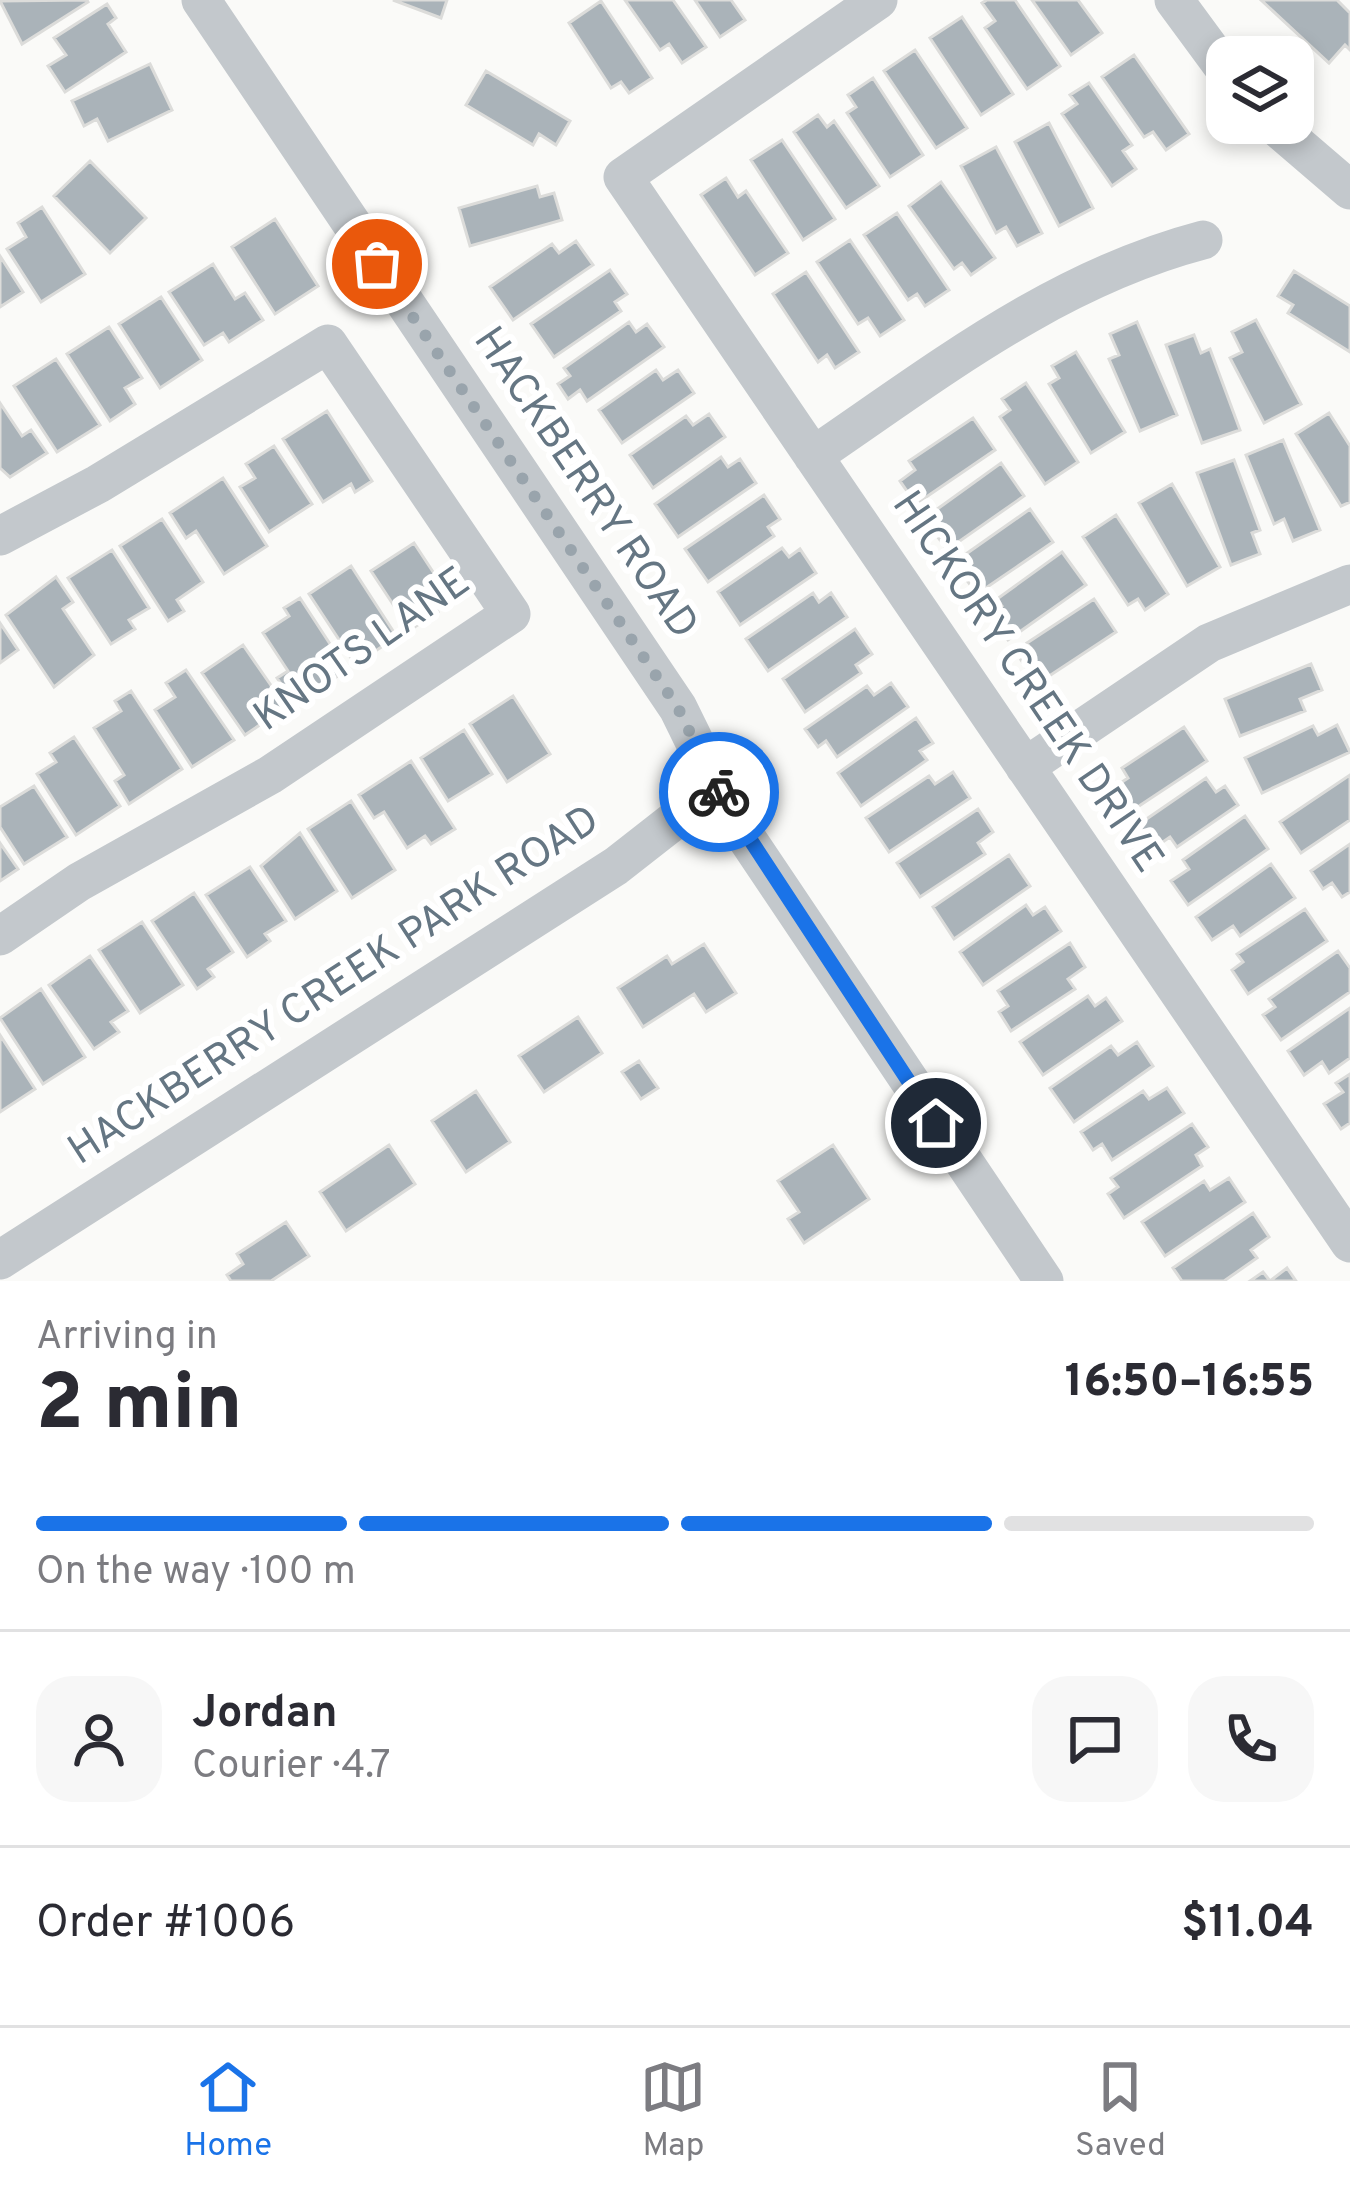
<!DOCTYPE html>
<meta charset="utf-8">
<style>
body{margin:0;font-family:Overpass,sans-serif;background:#f7f7f7;color:#2b2b33;height:100vh;display:flex;flex-direction:column;font-size:45px;white-space:nowrap}
*{box-sizing:border-box;margin:0}
p{font-size:39px;color:#7c7c81}
.icon{flex:none;width:66px;height:66px;fill:none;stroke:currentColor;stroke-width:2;stroke-linecap:round;stroke-linejoin:round}
.map{position:relative;height:1281px;overflow:hidden}
.details{display:flex;flex-direction:column;background:#fff;flex:1}
.details>*{flex:none}
.buttons{position:absolute;left:1206px;top:36px;display:grid;gap:24px}
.buttons a{display:grid;place-items:center;width:108px;height:108px;border-radius:24px;background:#fff;box-shadow:0 6px 18px #0003;font-size:60px}
.pin{position:absolute;display:grid;place-items:center;width:102px;height:102px;color:#fff;margin:-51px;border:6px solid #fff;border-radius:50%;box-shadow:0 3px 12px #0007}
.courier{position:absolute;display:grid;place-items:center;width:120px;height:120px;margin:-60px;border:9px solid #1a73e8;border-radius:50%;background:#fff;color:#222;box-shadow:0 3px 15px #0007}
.summary em{font-style:normal;font-weight:800}
.summary div{display:flex;flex-direction:column-reverse}
.summary{display:flex;align-items:center;justify-content:space-between;height:204px;padding:0 36px}
h1{font-size:78px;font-weight:800;line-height:90px}
.bar{display:grid;grid-template-columns:repeat(4,1fr);gap:18px 12px;align-content:center;height:144px;padding:0 36px}
.bar i{height:15px;border-radius:9px;background:#e1e1e2}
.bar .current{background:#1a73e8}
.bar p{grid-column:span 4}
.line{display:flex;align-items:center;gap:30px;padding:0 36px;border-top:3px solid #e1e1e2}
.line div{flex:1}
.round{display:grid;place-items:center;flex:none;width:126px;height:126px;border-radius:36px;background:#f7f7f7}
.menu{display:flex;justify-content:space-around;align-items:center;height:168px;border-top:3px solid #e1e1e2;background:#fff;font-size:33px;color:#7c7c81}
.menu a{display:grid;justify-items:center;gap:6px}
.menu .current{color:#1a73e8}
.map>svg:first-child{display:block}
</style>
<div class="map">
<svg width="1350" height="1281" viewBox="0 0 1350 1281">
<rect width="100%" height="100%" fill="#fafaf8"/>
<!-- building -->
<path fill="#aab3b9" stroke="#dcdcda" stroke-width="3" d="M393 0H447L441 18Z
M625 0H673L706 47 682 63 669 44 660 50Z
M695 0H731L745 20 720 37Z
M987 0H1015L1060 66 1027 89 985 28 995 21 982 3Z
M1032 0H1078L1102 33 1071 55Z
M1261 0H1337L1350 13V50L1345 45 1329 63Z
M0 1 87 0 88 2 22 44Z
M601 1 652 78 629 93 621 82 611 88 569 23Z
M107 4 116 18 108 24 126 52 65 92 48 66 66 55 54 38Z
M962 17 1013 94 981 115 930 38Z
M915 50 967 128 936 148 884 71Z
M1134 55 1189 134 1166 150 1153 132 1144 137 1102 77Z
M150 64 172 110 108 141 97 119 84 126 72 101Z
M486 71 570 121 556 145 539 134 533 145 466 105Z
M873 78 923 155 890 177 847 113 856 107 848 95Z
M1089 83 1132 145 1123 151 1136 169 1112 186 1062 114 1077 104 1070 95Z
M818 115 827 127 834 121 879 186 846 208 794 132Z
M1049 123 1093 208 1059 226 1015 142Z
M782 140 835 219 803 240 751 160Z
M996 147 1042 233 1017 246 1006 227 996 233 961 166Z
M90 161 146 218 110 253 54 196Z
M726 178 738 197 746 191 788 253 755 275 701 195Z
M941 182 995 258 971 275 962 263 954 269 909 206Z
M537 186 540 197 554 193 562 220 470 246 459 208Z
M42 207 85 274 41 302 7 249 26 237 18 223Z
M897 213 949 290 925 306 917 294 908 300 864 235Z
M275 219 318 286 275 314 232 247Z
M850 240 904 320 880 336 868 318 858 324 817 262Z
M576 241 593 265 513 320 490 287 552 244 559 253Z
M0 256 23 292 0 307Z
M213 264 235 299 245 293 263 320 229 342 223 333 204 345 169 292Z
M610 270 627 294 615 302 621 311 554 357 531 324Z
M1294 271 1350 306V352L1288 313 1293 305 1278 296Z
M806 272 859 352 835 368 827 355 818 362 773 294Z
M161 297 202 360 160 388 119 324Z
M1256 320 1301 404 1264 423 1230 358 1242 352 1232 332Z
M629 322 636 332 647 324 664 347 587 401 580 390 568 399 558 384 570 376 564 368Z
M1137 322 1177 415 1140 431 1109 359 1119 355 1110 334Z
M109 327 142 378 125 388 135 404 110 421 67 354Z
M1194 335 1201 353 1210 349 1240 430 1202 443 1166 345Z
M1076 352 1125 432 1091 453 1049 384 1059 378 1052 366Z
M56 359 100 425 57 452 14 386Z
M656 370 663 380 678 370 694 393 622 443 599 410Z
M1026 383 1078 462 1045 484 1000 417 1010 410 1002 399Z
M0 403 22 436 31 430 47 453 10 477 0 468Z
M327 411 372 481 355 492 351 484 323 502 283 439Z
M1329 413 1350 446V502L1341 506 1296 434Z
M709 414 725 437 653 488 630 455 686 416 693 425Z
M973 418 995 450 916 504 900 481 915 470 909 461Z
M1283 440 1320 530 1293 541 1284 519 1274 524 1246 455Z
M274 446 312 504 269 532 240 487 255 478 246 464Z
M721 457 728 467 740 459 756 483 678 537 655 504Z
M1234 460 1260 530 1252 533 1260 554 1231 565 1197 473Z
M1001 463 1024 496 947 550 930 526 941 518 936 510Z
M223 478 267 546 224 574 196 531 186 538 170 513Z
M1172 484 1220 567 1187 586 1139 503Z
M764 495 780 519 768 527 774 536 708 582 685 549Z
M1030 509 1053 542 977 594 960 571 972 563 966 554Z
M1116 515 1168 594 1145 610 1138 599 1128 605 1083 537Z
M162 519 203 582 177 600 184 611 168 621 120 546Z
M414 543 443 587 429 597 438 612 410 630 371 571Z
M782 548 789 557 800 549 816 573 740 625 718 592Z
M112 550 149 608 129 620 135 629 111 644 68 578Z
M1062 552 1086 585 1008 640 991 615 1002 606 997 599Z
M351 566 397 637 355 664 309 594Z
M56 577 73 602 63 609 94 655 54 687 6 615Z
M813 593 819 602 831 593 847 617 768 671 746 639Z
M300 598 347 670 295 704 277 678 288 671 263 633 289 616 284 608Z
M1094 599 1116 632 1037 684 1021 660 1033 652 1027 643Z
M0 623 18 650 0 663Z
M855 629 872 654 856 665 861 673 805 712 783 679Z
M243 645 286 707 245 735 202 673Z
M1311 664 1322 690 1300 699 1305 711 1240 736 1225 699Z
M186 670 234 740 192 767 155 710 175 697 166 683Z
M891 683 908 707 837 757 826 741 818 747 805 729 867 686 874 695Z
M131 691 182 769 129 804 115 781 124 775 94 728 121 711 115 701Z
M513 696 550 754 507 782 470 724Z
M916 718 933 743 920 751 927 760 861 806 838 773Z
M1337 725 1350 752 1262 793 1245 758 1313 726 1318 735Z
M1184 727 1207 761 1127 814 1110 790 1128 778 1122 768Z
M464 730 492 774 448 801 421 758Z
M74 737 120 806 76 835 37 774 56 762 50 753Z
M411 761 455 829 431 844 425 836 407 848 384 812 374 818 359 795Z
M953 772 970 798 889 852 866 818 929 776 935 784Z
M1350 775V820L1301 853 1280 822Z
M1206 778 1216 792 1225 786 1238 805 1177 847 1170 837 1151 850 1135 827Z
M34 786 67 837 24 864 0 827V807Z
M351 801 395 870 352 898 308 829Z
M978 809 993 832 978 843 985 854 920 897 897 863Z
M1245 816 1268 849 1188 905 1171 881 1189 869 1183 860Z
M300 833 337 891 295 919 261 866Z
M0 843 18 869 0 881Z
M1350 844V892L1342 897 1332 883 1323 889 1311 871Z
M1009 855 1030 886 954 939 933 907Z
M1271 864 1295 898 1240 936 1233 926 1212 940 1196 917Z
M250 867 286 921 265 934 270 941 247 957 206 895Z
M194 893 233 952 208 969 214 977 197 989 152 921Z
M1026 905 1033 915 1045 907 1061 931 983 985 960 952Z
M1305 909 1327 941 1248 994 1232 970 1243 962 1237 954Z
M142 922 183 985 140 1013 99 950Z
M1070 943 1085 967 1068 979 1075 989 1011 1031 999 1012 1008 1006 998 991Z
M704 944 736 993 706 1012 694 994 643 1027 618 988 667 956 672 964Z
M1338 951 1350 968V992L1281 1040 1263 1015 1275 1007 1269 999Z
M90 956 128 1011 111 1022 119 1032 94 1049 49 985Z
M41 989 85 1057 43 1084 0 1018Z
M1088 996 1095 1006 1106 998 1122 1021 1043 1075 1020 1042Z
M1350 1008V1058L1329 1073 1322 1062 1304 1075 1288 1051Z
M578 1017 602 1053 544 1092 519 1056Z
M0 1035 35 1089 0 1112Z
M1137 1042 1153 1066 1074 1122 1050 1088 1111 1046 1118 1055Z
M639 1061 658 1088 641 1099 622 1072Z
M1350 1074V1123L1341 1129 1324 1104 1343 1092 1336 1083Z
M1167 1088 1184 1113 1112 1160 1102 1144 1093 1150 1081 1132 1143 1091 1149 1099Z
M476 1091 510 1142 466 1172 432 1121Z
M1192 1124 1208 1147 1196 1155 1202 1166 1124 1218 1108 1194 1118 1187 1111 1178Z
M389 1145 415 1184 346 1231 320 1192Z
M833 1145 869 1199 804 1243 788 1219 799 1212 778 1181Z
M1229 1178 1245 1202 1165 1256 1142 1222 1204 1181 1210 1190Z
M1253 1213 1269 1237 1251 1250 1257 1258 1224 1281H1182L1173 1268Z
M286 1222 309 1256 271 1281H231L227 1275 243 1264 237 1254Z
M1287 1268 1296 1281H1250L1263 1272 1270 1281Z"/>
<g fill="none" stroke-linecap="round" stroke-linejoin="round">
<!-- minor -->
<path stroke="#c3c8cc" stroke-width="39" d="M201 0 678 708 729 812 1044 1281
M878 0 623 177 1350 1243
M1174 0 1227 72
M1272 123 1350 190
M813 456C938 371 1055 279 1203 240
M0 536 98 484 328 344 511 614 270 775 79 882 0 936
M1025 767 1209 643 1350 584
M0 1260 616 866 717 787"/>
</g>
<g fill="none" stroke-linecap="round" stroke-linejoin="round">
<!-- done -->
<path stroke="#99a4ac" stroke-width="12" stroke-dasharray="0 21.6" d="M377 264 678 708 719 792"/>
<!-- route -->
<path stroke="#1a73e8" stroke-width="15" d="M719 792 936 1123"/>
</g>
<g text-anchor="middle" dominant-baseline="central" stroke-width="12" stroke-linejoin="round" paint-order="stroke">
<!-- street labels -->
<g font-size="42" fill="#657683" stroke="#fff">
<text transform="translate(584 484) rotate(56)">HACKBERRY ROAD</text>
<text transform="translate(363 651) rotate(-35)">KNOTS LANE</text>
<text transform="translate(1026 683) rotate(56)">HICKORY CREEK DRIVE</text>
<text transform="translate(335 987) rotate(-33)">HACKBERRY CREEK PARK ROAD</text>
</g>
</g>
</svg>
<div class="buttons">
<a><svg class="icon" aria-label="layers" viewBox="0 0 24 24"><path d="M12 4l9 5-9 5-9-5zM3 14l9 5 9-5"/></svg></a>
</div>
<div class="pin" style="left:377px;top:264px;background:#ea580c"><svg class="icon" aria-label="bag" viewBox="0 0 24 24"><path d="M5 8h14l-1 12H6zM9 8a3 3 0 0 1 6 0"/></svg></div>
<div class="pin" style="left:936px;top:1123px;background:#1f2937"><svg class="icon" aria-label="home" viewBox="0 0 24 24"><path d="M3 11l9-7 9 7M6 9v11h12V9"/></svg></div>
<div class="courier" style="left:719px;top:792px"><svg class="icon" aria-label="bike" viewBox="0 0 24 24"><circle cx="6" cy="16" r="4"/><circle cx="18" cy="16" r="4"/><path d="M6 16l4-8h5l3 8M10 8l3 8H6M13 5h3"/></svg></div>
</div>
<section class="details">
<div class="summary"><div><h1>2 min</h1><p>Arriving in</p></div><em>16:50–16:55</em></div>
<div class="bar"><i class="current"></i><i class="current"></i><i class="current"></i><i></i><p>On the way · 100 m</p></div>
<div class="line" style="height:216px"><a class="round"><svg class="icon" aria-label="person" viewBox="0 0 24 24"><circle cx="12" cy="8" r="4"/><path d="M4 21q1-7 8-7t8 7"/></svg></a><div><b>Jordan</b><p>Courier · 4.7</p></div><a class="round"><svg class="icon" aria-label="chat" viewBox="0 0 24 24"><path d="M4 5h16v11H9l-5 4z"/></svg></a><a class="round"><svg class="icon" aria-label="phone" viewBox="0 0 24 24"><path d="M5 4h4l2 5-3 2q2 4 5 5l2-3 5 2v4C11 20 4 13 5 4z"/></svg></a></div>
<div class="line" style="height:156px"><div>Order #1006</div><b>$11.04</b></div>
</section>
<nav class="menu">
<a class="current"><svg class="icon" aria-label="home" viewBox="0 0 24 24"><path d="M3 11l9-7 9 7M6 9v11h12V9"/></svg>Home</a>
<a><svg class="icon" aria-label="map" viewBox="0 0 24 24"><path d="M3 6l6-2 6 2 6-2v14l-6 2-6-2-6 2zM9 4v14M15 6v14"/></svg>Map</a>
<a><svg class="icon" aria-label="saved" viewBox="0 0 24 24"><path d="M7 4h10v16l-5-4-5 4z"/></svg>Saved</a>
</nav>
